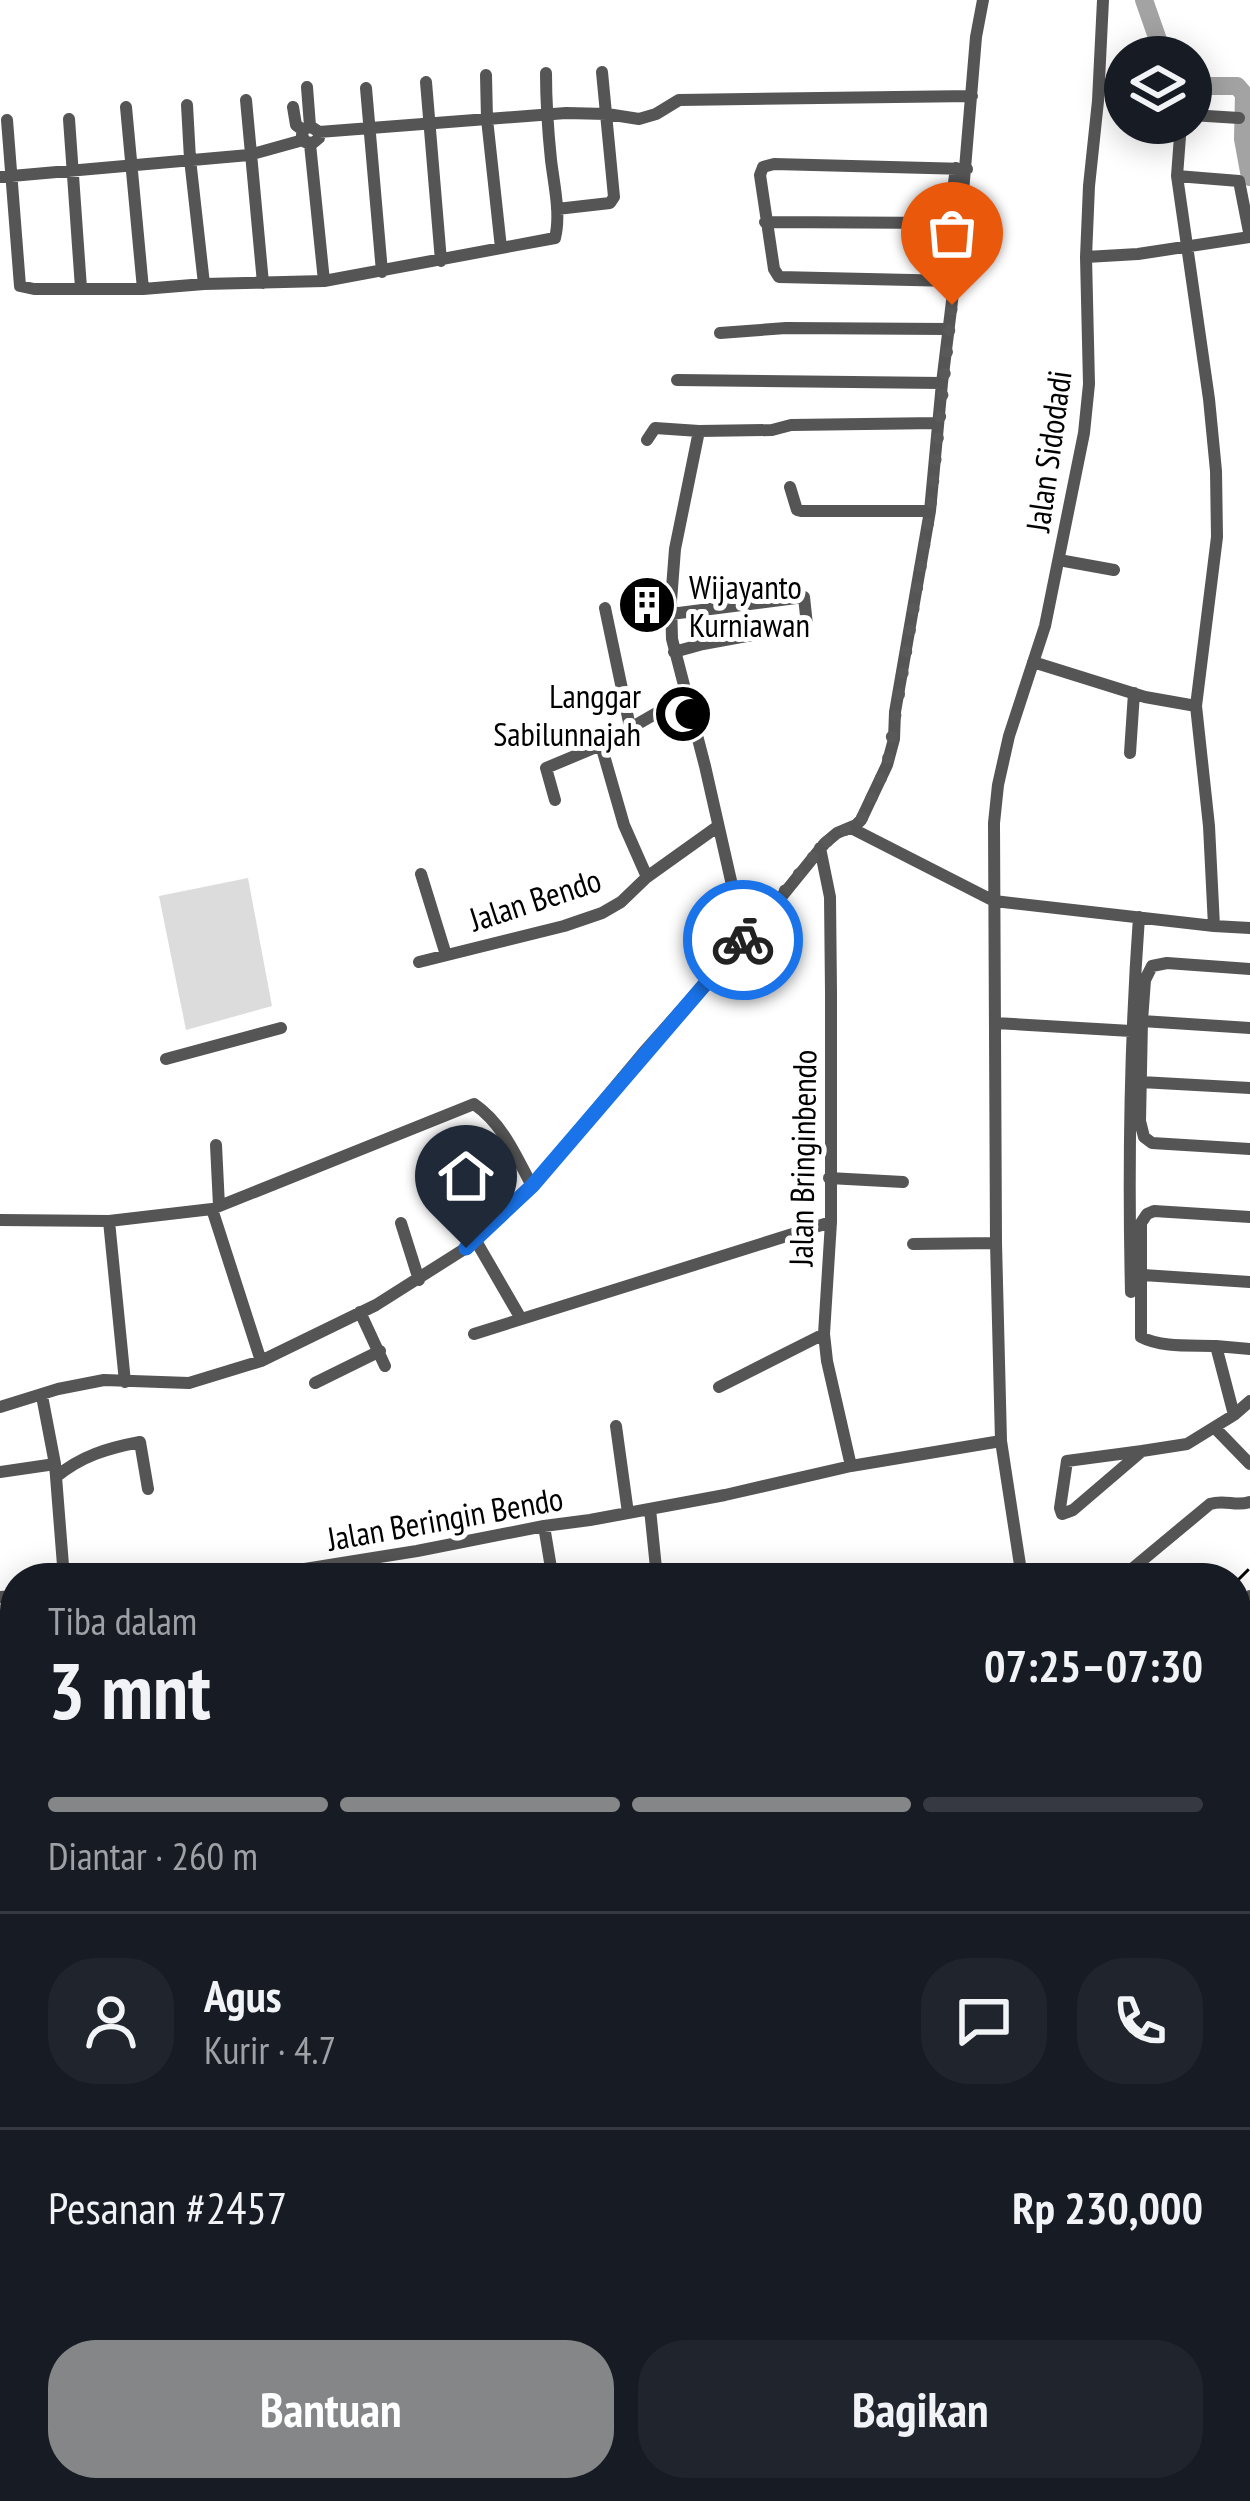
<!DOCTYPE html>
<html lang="id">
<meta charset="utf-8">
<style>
body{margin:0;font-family:"PT Sans Narrow",sans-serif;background:#20242c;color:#f1f3f6;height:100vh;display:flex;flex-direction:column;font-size:45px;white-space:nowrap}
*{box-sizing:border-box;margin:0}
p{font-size:39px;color:#9ea1a6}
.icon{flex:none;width:66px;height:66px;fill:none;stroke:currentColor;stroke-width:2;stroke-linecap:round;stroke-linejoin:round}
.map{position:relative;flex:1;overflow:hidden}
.panel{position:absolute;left:0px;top:1563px;width:1251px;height:939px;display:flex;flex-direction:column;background:#171b24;border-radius:48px 48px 0 0;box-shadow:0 6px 30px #0003}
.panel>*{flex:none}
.fabs{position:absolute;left:1104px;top:36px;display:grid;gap:24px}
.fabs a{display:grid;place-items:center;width:108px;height:108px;border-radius:50%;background:#171b24;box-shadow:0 6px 30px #0003;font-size:60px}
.pin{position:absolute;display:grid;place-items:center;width:102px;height:102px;color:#fff;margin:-123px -51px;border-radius:50% 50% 50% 0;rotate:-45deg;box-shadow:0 0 12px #0007}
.pin .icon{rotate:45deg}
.courier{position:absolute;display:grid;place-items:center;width:120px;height:120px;margin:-60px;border:9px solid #1a73e8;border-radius:50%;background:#fff;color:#222;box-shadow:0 3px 15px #0007}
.summary em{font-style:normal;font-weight:600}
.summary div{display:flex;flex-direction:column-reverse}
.summary{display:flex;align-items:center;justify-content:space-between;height:204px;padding:0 48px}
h1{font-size:78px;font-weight:600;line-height:90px}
.bar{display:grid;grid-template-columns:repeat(4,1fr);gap:18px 12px;align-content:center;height:144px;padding:0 48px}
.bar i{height:15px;border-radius:9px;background:#363941}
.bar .active{background:#858687}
.bar p{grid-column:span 4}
.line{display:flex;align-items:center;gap:30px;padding:0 48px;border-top:3px solid #363941}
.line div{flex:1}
.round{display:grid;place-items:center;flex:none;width:126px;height:126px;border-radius:48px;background:#20242c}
.action{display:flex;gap:24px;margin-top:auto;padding:24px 48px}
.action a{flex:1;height:138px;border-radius:48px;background:#858687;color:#fff;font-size:48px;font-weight:600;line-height:138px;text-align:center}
.action a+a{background:#20242c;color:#f1f3f6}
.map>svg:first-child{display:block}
</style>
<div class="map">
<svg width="1250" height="2501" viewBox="0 0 1250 2501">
<rect width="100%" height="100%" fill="#fff"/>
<!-- pitch -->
<path fill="#dcdcdc" d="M248 878 272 1006 186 1030 159 896Z"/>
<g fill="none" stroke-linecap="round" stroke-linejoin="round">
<!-- river -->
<path stroke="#a3a3a3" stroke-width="18" d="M1144 0 1164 57
M1191 86H1237L1244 94 1243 139 1250 177
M1236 1956 1250 1946
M1236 2469 1250 2472
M419 2501 437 2487
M586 2501 600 2487"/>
<defs>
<path id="highway" d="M1236 1922 1250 1912
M1236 1941 1250 1931
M113 2501 126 2487
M135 2501 147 2487"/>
</defs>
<!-- highway casing -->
<use href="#highway" stroke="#dbdbdb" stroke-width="21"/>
<!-- minor -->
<path stroke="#555" stroke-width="12" d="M486 75 487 119 501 248
M426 82 441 261
M1099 84 1125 92
M307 87 310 126 303 130 302 135 305 142 313 143 319 138V132L310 126
M366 88 382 272
M246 100 263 283
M187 105 190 159 204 284
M126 107 143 289
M293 107 296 125 303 130
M1191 115 1239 118
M69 119 81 288
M7 120 20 286 34 289H143L204 284 324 281 555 238C561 214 554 185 551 160 548 131 546 102 546 73
M1181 123 1177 176 1209 399 1216 471 1217 537 1196 706 1209 826 1214 926
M319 132 566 113 607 114 639 119 656 114 679 100 972 96
M310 144 324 281
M0 177 249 155 303 140
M557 209 610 203 614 197 602 72
M765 222 949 223
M1086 257 1138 254 1250 237 1239 181 1177 176
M941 279 956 168
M955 281 779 277 774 269 760 175 763 167 774 164 967 169
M720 333 786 328 948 329
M677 380 942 383
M647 440 655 428 699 431
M790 487 797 510 801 511H930
M1059 560 1114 570
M605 608 630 727
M671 614 804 597 807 625 703 644 674 652
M1033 662 1145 697 1196 706
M601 745 624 825 647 877
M1130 753 1134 693
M555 800 546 768 601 745 688 695
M851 828 994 901 1214 926 1250 928
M820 848 830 897 831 992V1222L824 1334 827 1361 851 1466
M421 874 446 955
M744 938 705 766 672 639 671 601 675 549 699 431 772 430 791 425 938 423
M419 962 564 926 602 913 621 902 647 877 717 827
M1142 1021 1145 980 1152 966 1167 963 1250 969
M995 1023 1131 1031
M1250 1028 1142 1021 1140 1121 1144 1137 1152 1143 1250 1149
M166 1059 281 1028
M1141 1082 1250 1088
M216 1145 219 1206
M829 1178 903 1182
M212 1209 261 1361
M0 1220 109 1221 212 1209 474 1104C503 1124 516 1156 532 1186
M109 1221 125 1382
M401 1223 419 1280
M476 1241 520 1317
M913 1244 996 1243
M1143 1275 1250 1282
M1131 1292C1128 1166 1130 1042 1139 917
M360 1312 385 1366
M474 1334 831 1222
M1216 1346 1250 1349
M315 1383 380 1351
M719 1387 824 1334
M42 1396 55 1464 64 1578
M0 1407 58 1389 104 1380 189 1383 261 1361 376 1305 466 1248 532 1186 643 1053 778 901 825 843 837 833 856 825 861 820 887 765 894 739 895 712 930 511 942 383 958 252 976 37 983 0
M1234 1415 1216 1346C1192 1345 1162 1348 1141 1337V1223L1147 1214 1154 1211 1250 1217
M616 1426 628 1513
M1215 1428 1250 1464
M1142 1451 1067 1461 1060 1508 1062 1514 1073 1510 1142 1451 1187 1444 1234 1415 1250 1401
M0 1472 55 1464
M56 1477C81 1456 108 1448 140 1442L148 1489
M650 1509 657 1578
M544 1526 552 1574
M248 1578 417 1551 544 1526 590 1520 725 1495 851 1466 1001 1441
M1022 1578 1001 1441 996 1243 994 823 998 785 1009 736 1045 626 1084 433 1089 384 1086 257 1089 186 1098 101 1103 0
M1121 1578 1210 1504C1225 1499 1236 1507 1250 1502
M0 1597 15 1596
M1236 1611 1250 1596
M1236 1703 1250 1690
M0 1727 15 1725
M1236 1819 1250 1811
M1236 1885 1248 1914
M514 2487 518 2501
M97 2501 104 2487
M220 2501 237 2487
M376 2501 397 2487
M997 2501 998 2487"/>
<!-- highway -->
<use href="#highway" stroke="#000" stroke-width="18"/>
<!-- rail -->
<path stroke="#000" stroke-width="3" stroke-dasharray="18 6 3 6" stroke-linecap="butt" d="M1236 1582 1250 1568
M283 2501 297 2487"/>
</g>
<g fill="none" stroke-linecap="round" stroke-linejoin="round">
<!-- done -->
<path stroke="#595959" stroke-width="12" stroke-dasharray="0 21.6" d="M743 940 825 843 861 820 887 765 930 512 952 305"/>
<!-- route -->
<path stroke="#1a73e8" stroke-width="15" d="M466 1248 532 1186 743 940"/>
</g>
<!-- icons -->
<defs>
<symbol id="building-disc" viewBox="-11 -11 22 22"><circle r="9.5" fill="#000" stroke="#fff"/><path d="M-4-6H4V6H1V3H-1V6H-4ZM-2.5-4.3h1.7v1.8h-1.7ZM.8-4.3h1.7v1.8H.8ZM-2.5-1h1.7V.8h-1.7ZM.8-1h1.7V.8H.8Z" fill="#fff"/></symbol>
<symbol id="mosque-disc" viewBox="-11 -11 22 22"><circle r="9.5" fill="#000" stroke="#fff"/><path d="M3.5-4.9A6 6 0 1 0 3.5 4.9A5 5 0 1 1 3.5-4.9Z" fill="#fff"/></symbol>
</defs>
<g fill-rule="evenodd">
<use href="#building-disc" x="614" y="572" width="66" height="66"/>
<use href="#mosque-disc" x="650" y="681" width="66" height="66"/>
</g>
<g text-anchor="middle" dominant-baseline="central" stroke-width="10" stroke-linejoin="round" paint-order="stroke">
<!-- street labels -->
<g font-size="33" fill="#000" stroke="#fff">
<text transform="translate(1048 451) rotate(-82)">Jalan Sidodadi</text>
<text transform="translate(535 899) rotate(-18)">Jalan Bendo</text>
<text transform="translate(802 1158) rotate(-89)">Jalan Bringinbendo</text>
<text transform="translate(445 1518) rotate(-10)">Jalan Beringin Bendo</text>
</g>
<!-- poi labels -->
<g font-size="33" fill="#000" stroke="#fff" text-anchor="start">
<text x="689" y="586">Wijayanto<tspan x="689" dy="38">Kurniawan</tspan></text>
<text x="641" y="695" text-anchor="end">Langgar<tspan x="641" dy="38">Sabilunnajah</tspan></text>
</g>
</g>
</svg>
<div class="fabs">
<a><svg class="icon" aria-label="layers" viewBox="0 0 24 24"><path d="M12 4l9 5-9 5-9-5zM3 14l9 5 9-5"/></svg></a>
</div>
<div class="pin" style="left:952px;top:305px;background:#ea580c"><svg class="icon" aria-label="bag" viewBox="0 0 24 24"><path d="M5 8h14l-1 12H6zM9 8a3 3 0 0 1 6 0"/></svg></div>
<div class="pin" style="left:466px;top:1248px;background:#1f2937"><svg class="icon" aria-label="home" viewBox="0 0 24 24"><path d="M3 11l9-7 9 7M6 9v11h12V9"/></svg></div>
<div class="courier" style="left:743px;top:940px"><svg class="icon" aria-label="bike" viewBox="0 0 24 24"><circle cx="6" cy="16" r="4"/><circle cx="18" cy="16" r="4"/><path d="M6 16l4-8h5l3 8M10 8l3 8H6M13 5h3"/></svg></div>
<section class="panel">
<div class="summary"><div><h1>3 mnt</h1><p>Tiba dalam</p></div><em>07:25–07:30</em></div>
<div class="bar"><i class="active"></i><i class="active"></i><i class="active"></i><i></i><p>Diantar · 260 m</p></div>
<div class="line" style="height:216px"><a class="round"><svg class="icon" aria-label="person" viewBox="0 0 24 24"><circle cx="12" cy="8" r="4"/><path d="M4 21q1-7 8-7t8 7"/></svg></a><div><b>Agus</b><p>Kurir · 4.7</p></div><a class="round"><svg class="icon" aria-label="chat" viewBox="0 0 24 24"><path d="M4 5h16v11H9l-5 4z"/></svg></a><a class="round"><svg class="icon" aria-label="phone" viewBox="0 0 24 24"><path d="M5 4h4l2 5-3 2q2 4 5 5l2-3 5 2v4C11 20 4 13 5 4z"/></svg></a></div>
<div class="line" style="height:156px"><div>Pesanan #2457</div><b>Rp 230,000</b></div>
<div class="action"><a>Bantuan</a><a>Bagikan</a></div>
</section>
</div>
